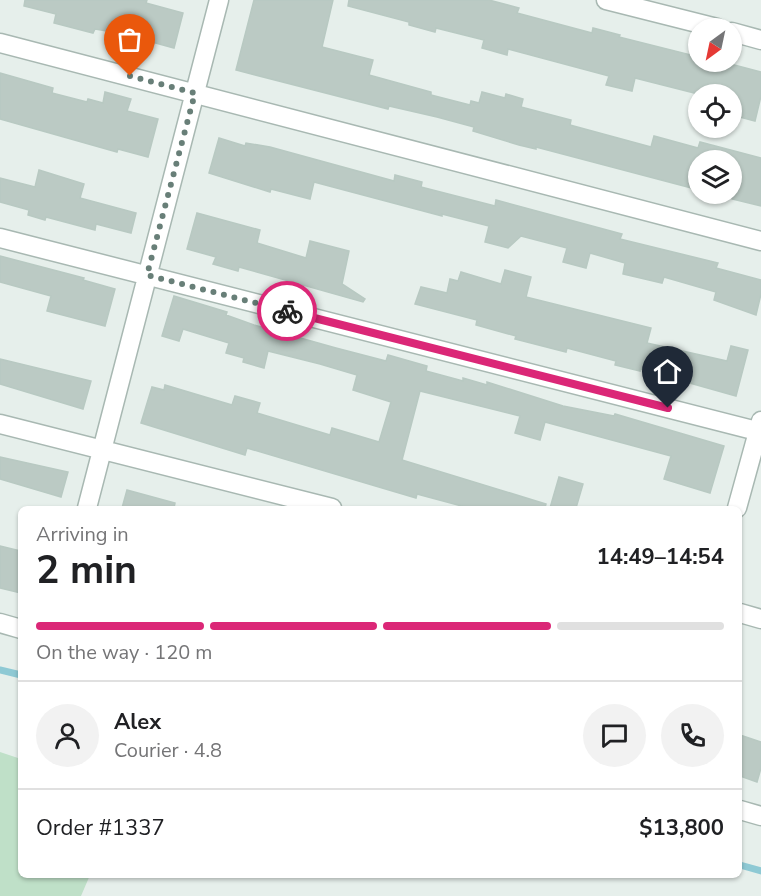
<!DOCTYPE html>
<meta charset="utf-8">
<style>
body{margin:0;font-family:"Nunito Sans",sans-serif;background:#f2f2f2;color:#202124;height:100vh;display:flex;flex-direction:column;font-size:22px;white-space:nowrap}
*{box-sizing:border-box;margin:0}
p{font-size:20px;color:#757577}
.icon{flex:none;width:33px;height:33px;fill:none;stroke:currentColor;stroke-width:2;stroke-linecap:round;stroke-linejoin:round}
.map{position:relative;flex:1;overflow:hidden}
.details{position:absolute;left:18px;top:506px;width:724px;height:372px;display:flex;flex-direction:column;background:#fff;border-radius:9px;box-shadow:0 2px 4px #0004}
.details>*{flex:none}
.needle{width:39px;rotate:213deg}
.controls{position:absolute;left:688px;top:18px;display:grid;gap:12px}
.controls a{display:grid;place-items:center;width:54px;height:54px;border-radius:50%;background:#fff;box-shadow:0 2px 4px #0004;font-size:30px}
.pin{position:absolute;display:grid;place-items:center;width:51px;height:51px;color:#fff;margin:-62px -26px;border-radius:50% 50% 50% 0;rotate:-45deg;box-shadow:0 0 6px #0007}
.pin .icon{rotate:45deg}
.courier{position:absolute;display:grid;place-items:center;width:60px;height:60px;margin:-30px;border:4px solid #db2777;border-radius:50%;background:#fff;color:#222;box-shadow:0 2px 8px #0007}
.head em{font-style:normal;font-weight:700}
.head div{display:flex;flex-direction:column-reverse}
.head{display:flex;align-items:center;justify-content:space-between;height:102px;padding:0 18px}
h1{font-size:39px;font-weight:700;line-height:45px}
.bar{display:grid;grid-template-columns:repeat(4,1fr);gap:9px 6px;align-content:center;height:72px;padding:0 18px}
.bar i{height:8px;border-radius:4px;background:#e0e0e0}
.bar .on{background:#db2777}
.bar p{grid-column:span 4}
.line{display:flex;align-items:center;gap:15px;padding:0 18px;border-top:2px solid #e0e0e0}
.line div{flex:1}
.round{display:grid;place-items:center;flex:none;width:63px;height:63px;border-radius:32px;background:#f2f2f2}
.map>svg:first-child{display:block}
</style>
<div class="map">
<svg width="761" height="896" viewBox="0 0 761 896">
<rect width="100%" height="100%" fill="#e6efeb"/>
<!-- green -->
<path fill="#bfe0c8" d="M0 752 21 759V874L90 875 81 896H0Z"/>
<g fill="none" stroke-linecap="round" stroke-linejoin="round">
<!-- stream -->
<path stroke="#8ec9d4" stroke-width="7" d="M0 670 21 675
M740 865 761 871"/>
</g>
<!-- building -->
<path fill="#bbcac4" stroke="#b8c9c2" stroke-width="1.5" d="M25 0H147L146 3 183 13 174 48 119 33 95 29 93 33 54 23 56 14 24 6Z
M254 0H333L322 47 373 60 369 75 431 92V95L470 105 471 101 479 103 482 92 505 98 506 94 523 99 521 107 571 120 570 125 651 147 654 136 698 148 700 142 761 158V206L732 199V160H699V190L536 147V149L519 145 473 131 474 127 437 117 389 106 388 109 236 70Z
M349 0H489L519 8 517 13 592 33 593 28 620 35 619 37 699 57V62H723L761 72V96L755 121 732 115V94H698L635 78 632 91 606 85 609 76 508 49 507 55 482 48 484 40 436 28 435 32 409 25V22L348 6Z
M0 73 53 88 52 93 87 102 88 99 103 103 105 92 131 99 127 111 158 119 148 157 118 149 117 152 0 119Z
M219 138 245 146 246 143 270 147 394 181 395 175 422 182 421 187 495 206 496 200 622 234 620 239 718 263 716 268 761 280V294L756 315 714 300 716 292 664 277 662 283 623 274 625 263 590 253 586 268 563 262 567 248 521 236 508 248 485 242 489 226 442 214V216L314 182 310 199 271 189 270 192 209 173Z
M39 170 84 184 80 198 136 213 131 233 96 224 95 230 46 217 45 220 28 215 29 210 0 202V178L35 187Z
M197 213 260 230 257 243 306 258 310 241 349 251 342 284 365 299 363 302 239 267 238 271 213 264 216 257 187 249Z
M0 256 84 278 83 280 115 289 105 326 47 311 51 296 0 282Z
M505 270 531 277 526 297 651 328 647 343 727 361 731 346 748 350 736 396 640 369V371L615 365 616 361 567 348 566 352 515 339 516 336 476 325 477 320 415 304 421 287 447 293 450 279 458 281 461 272 501 284Z
M174 296 227 312 226 315 254 325 336 348 386 361 388 355 427 366 426 371 463 381V378L487 385V382L563 406 614 416 615 414 724 446 710 493 664 479 671 456 545 422 540 440 515 433 520 416 420 391 402 460 546 504 545 508H469L417 494 416 498 247 448 245 455 141 423 152 387 164 390 165 385 232 405 235 396 260 403 257 413 330 435 332 428 379 442 391 402 353 390 357 375 320 364 268 351 264 368 243 362 244 358 226 353 229 343 183 329 179 341 162 336Z
M0 359 91 381 83 409 0 384Z
M0 457 68 472 61 497 0 479Z
M559 477 583 484 576 508H550Z
M127 490 175 503 174 508H122Z
M0 546 21 551V593L0 588Z
M740 735 761 742V768L757 782 740 776Z"/>
<g fill="none" stroke-linecap="round" stroke-linejoin="round">
<defs>
<path id="minor" d="M606 0 717 28
M732 32 761 40
M0 43 761 241
M0 238 761 432
M0 424 332 508
M87 508 219 0
M737 508 761 421
M740 613 761 619
M0 623 21 629
M740 810 761 816"/>
</defs>
<!-- minor casing -->
<use href="#minor" stroke="#a8b8b2" stroke-width="21"/>
<!-- minor -->
<use href="#minor" stroke="#fff" stroke-width="18"/>
</g>
<g fill="none" stroke-linecap="round" stroke-linejoin="round">
<!-- done -->
<path stroke="#687f78" stroke-width="6" stroke-dasharray="0 10.8" d="M130 76 195 93 147 275 287 311"/>
<!-- route -->
<path stroke="#db2777" stroke-width="8" d="M287 311 668 408"/>
</g>
</svg>
<div class="controls">
<a><svg class="needle" viewBox="-14 -14 28 28"><path d="M0-13l5 13h-10z" fill="#e53935"/><path d="M0 13l5-13h-10z" fill="#757577"/></svg></a>
<a><svg class="icon" aria-label="locate" viewBox="0 0 24 24"><circle cx="12" cy="12" r="6"/><path d="M12 2v4M12 18v4M2 12h4M18 12h4"/></svg></a>
<a><svg class="icon" aria-label="layers" viewBox="0 0 24 24"><path d="M12 4l9 5-9 5-9-5zM3 14l9 5 9-5"/></svg></a>
</div>
<div class="pin" style="left:130px;top:76px;background:#ea580c"><svg class="icon" aria-label="bag" viewBox="0 0 24 24"><path d="M5 8h14l-1 12H6zM9 8a3 3 0 0 1 6 0"/></svg></div>
<div class="pin" style="left:668px;top:408px;background:#1f2937"><svg class="icon" aria-label="home" viewBox="0 0 24 24"><path d="M3 11l9-7 9 7M6 9v11h12V9"/></svg></div>
<div class="courier" style="left:287px;top:311px"><svg class="icon" aria-label="bike" viewBox="0 0 24 24"><circle cx="6" cy="16" r="4"/><circle cx="18" cy="16" r="4"/><path d="M6 16l4-8h5l3 8M10 8l3 8H6M13 5h3"/></svg></div>
<section class="details">
<div class="head"><div><h1>2 min</h1><p>Arriving in</p></div><em>14:49–14:54</em></div>
<div class="bar"><i class="on"></i><i class="on"></i><i class="on"></i><i></i><p>On the way · 120 m</p></div>
<div class="line" style="height:108px"><a class="round"><svg class="icon" aria-label="person" viewBox="0 0 24 24"><circle cx="12" cy="8" r="4"/><path d="M4 21q1-7 8-7t8 7"/></svg></a><div><b>Alex</b><p>Courier · 4.8</p></div><a class="round"><svg class="icon" aria-label="chat" viewBox="0 0 24 24"><path d="M4 5h16v11H9l-5 4z"/></svg></a><a class="round"><svg class="icon" aria-label="phone" viewBox="0 0 24 24"><path d="M5 4h4l2 5-3 2q2 4 5 5l2-3 5 2v4C11 20 4 13 5 4z"/></svg></a></div>
<div class="line" style="height:78px"><div>Order #1337</div><b>$13,800</b></div>
</section>
</div>
